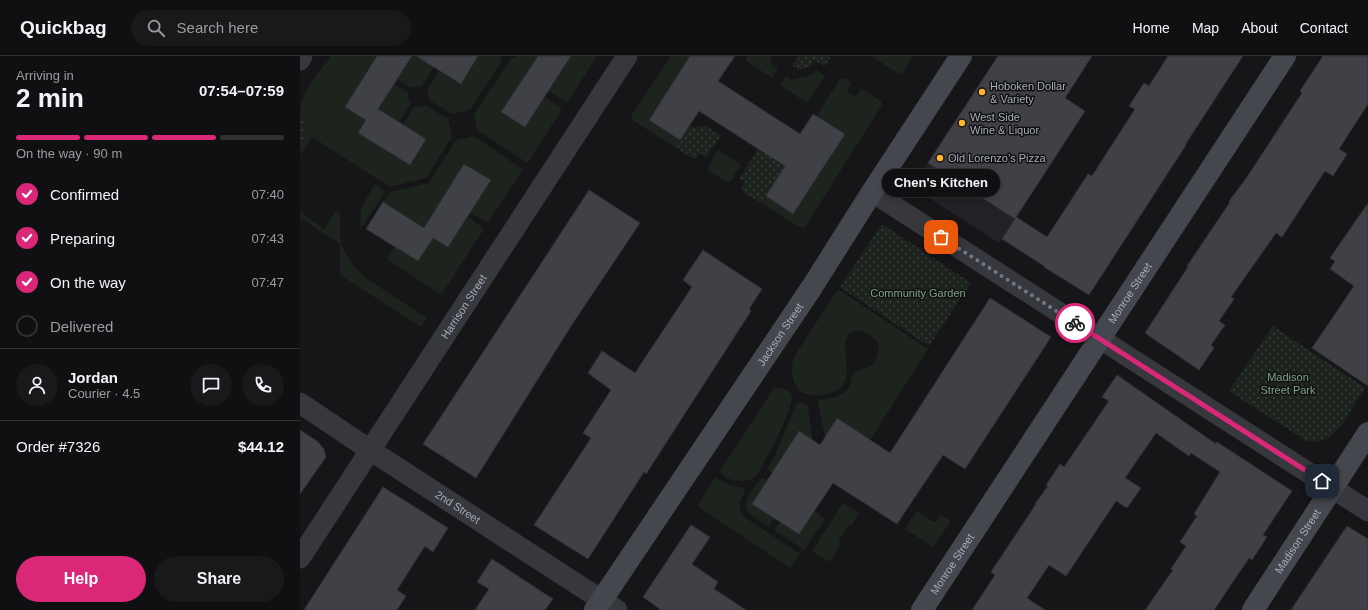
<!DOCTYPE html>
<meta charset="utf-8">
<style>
body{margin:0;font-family:Arial,sans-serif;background:#19191c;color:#f1f3f6;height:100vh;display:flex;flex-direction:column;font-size:15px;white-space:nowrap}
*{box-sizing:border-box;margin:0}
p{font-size:13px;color:#9c9da0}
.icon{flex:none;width:22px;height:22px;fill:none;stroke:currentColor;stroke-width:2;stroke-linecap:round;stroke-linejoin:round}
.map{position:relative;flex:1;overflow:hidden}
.sheet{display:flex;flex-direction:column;background:#101013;width:300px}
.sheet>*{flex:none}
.pin{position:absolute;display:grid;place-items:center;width:34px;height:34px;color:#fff;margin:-17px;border-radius:8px;box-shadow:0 2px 6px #0006}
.courier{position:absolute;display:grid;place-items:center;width:40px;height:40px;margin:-20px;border:3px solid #db2777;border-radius:50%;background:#fff;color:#222;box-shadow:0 1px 5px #0007}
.bubble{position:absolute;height:28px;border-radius:14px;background:#101013;box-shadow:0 2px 6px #0003,0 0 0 1px #303033;font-size:13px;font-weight:700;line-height:28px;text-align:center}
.summary em{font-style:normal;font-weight:700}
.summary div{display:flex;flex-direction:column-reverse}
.summary{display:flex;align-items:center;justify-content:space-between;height:68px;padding:0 16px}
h1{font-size:26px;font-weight:700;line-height:30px}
.bar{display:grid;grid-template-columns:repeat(4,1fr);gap:6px 4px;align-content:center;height:48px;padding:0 16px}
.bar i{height:5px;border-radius:3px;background:#303033}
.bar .selected{background:#db2777}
.bar p{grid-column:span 4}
.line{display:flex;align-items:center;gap:10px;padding:0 16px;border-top:1px solid #303033}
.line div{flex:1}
.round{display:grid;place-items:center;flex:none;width:42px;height:42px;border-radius:21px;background:#19191c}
ol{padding:0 16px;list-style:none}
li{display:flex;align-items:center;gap:12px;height:44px}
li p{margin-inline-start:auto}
li .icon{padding:4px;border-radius:50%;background:#db2777;color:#fff;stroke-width:4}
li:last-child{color:#9c9da0}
li i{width:22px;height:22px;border:2px solid #303033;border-radius:50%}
.button{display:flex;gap:8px;margin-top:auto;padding:8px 16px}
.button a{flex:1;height:46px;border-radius:24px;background:#db2777;color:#fff;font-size:16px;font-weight:700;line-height:46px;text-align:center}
.button a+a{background:#19191c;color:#f1f3f6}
header{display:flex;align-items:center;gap:24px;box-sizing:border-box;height:56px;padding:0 20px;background:#101013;border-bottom:1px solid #303033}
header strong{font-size:19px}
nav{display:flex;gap:22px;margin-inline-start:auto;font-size:14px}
.search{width:280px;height:36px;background:#19191c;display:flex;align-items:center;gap:10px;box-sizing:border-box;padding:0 14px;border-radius:22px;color:#9c9da0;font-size:15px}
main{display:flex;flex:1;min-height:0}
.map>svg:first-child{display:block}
</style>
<header>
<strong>Quickbag</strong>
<div class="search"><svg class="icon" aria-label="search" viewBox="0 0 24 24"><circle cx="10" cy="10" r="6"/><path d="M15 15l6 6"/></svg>Search here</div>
<nav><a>Home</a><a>Map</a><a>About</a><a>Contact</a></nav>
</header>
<main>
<section class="sheet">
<div class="summary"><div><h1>2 min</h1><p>Arriving in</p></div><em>07:54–07:59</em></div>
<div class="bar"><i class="selected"></i><i class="selected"></i><i class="selected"></i><i></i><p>On the way · 90 m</p></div>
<ol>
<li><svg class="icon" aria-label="check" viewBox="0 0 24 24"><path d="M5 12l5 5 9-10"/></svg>Confirmed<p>07:40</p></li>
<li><svg class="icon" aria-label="check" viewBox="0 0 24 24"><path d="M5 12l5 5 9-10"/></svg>Preparing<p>07:43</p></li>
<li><svg class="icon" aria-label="check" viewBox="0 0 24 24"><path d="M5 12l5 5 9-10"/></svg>On the way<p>07:47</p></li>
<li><i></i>Delivered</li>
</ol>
<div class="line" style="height:72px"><a class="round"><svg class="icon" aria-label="person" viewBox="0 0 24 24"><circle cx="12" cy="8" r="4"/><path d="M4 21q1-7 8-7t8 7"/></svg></a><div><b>Jordan</b><p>Courier · 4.5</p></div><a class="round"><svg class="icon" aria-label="chat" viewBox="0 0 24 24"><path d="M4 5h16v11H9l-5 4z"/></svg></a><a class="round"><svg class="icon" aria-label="phone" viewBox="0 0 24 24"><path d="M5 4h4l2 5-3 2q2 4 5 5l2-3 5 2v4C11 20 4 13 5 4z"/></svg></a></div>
<div class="line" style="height:52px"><div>Order #7326</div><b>$44.12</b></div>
<div class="button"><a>Help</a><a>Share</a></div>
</section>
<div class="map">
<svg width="1068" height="554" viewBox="0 0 1068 554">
<defs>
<pattern id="park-dots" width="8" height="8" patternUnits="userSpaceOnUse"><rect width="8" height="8" fill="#1c241d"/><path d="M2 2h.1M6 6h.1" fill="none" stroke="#3a413c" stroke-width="1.8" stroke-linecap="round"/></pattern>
</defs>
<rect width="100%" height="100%" fill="#161619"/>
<!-- built -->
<path fill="#222226" d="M698 0H700L785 55 699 187 612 131Z"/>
<!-- grass -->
<path fill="#1c241d" d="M31 0H77L45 51 66 64 59 77 110 109 126 83 103 68 115 50 121 51 125 49 148 63 152 81 126 122 90 131 12 81 0 99V91L3 85 5 59 0 58C0 36 19 17 31 0Z
M112 0H116L134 11 122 30H116L111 32 97 23Z
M178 0H200L202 5 170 54 152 58 129 44V40L127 34 139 14 161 28Z
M217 0H238L201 56 225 71 245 41 262 53 229 105 226 106 177 74 174 58 211 3Z
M259 0H297L267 47 249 35 268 6Z
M371 0H390L349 63 380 84 376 92 332 64 331 60Z
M448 0H470L472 10 478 13 472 22 445 4Z
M571 0H613L604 15 599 18Z
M516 14 525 20 507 47 480 29 486 20 492 24 512 19Z
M544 22 549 25 551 29 547 35 555 41 561 32 581 45 582 49 505 171 501 172 461 147 466 140 493 157 544 79 518 61 517 59 540 23Z
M94 28 108 37V42L111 48 99 66 78 53Z
M174 80 222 113V115L188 166 170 157 191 124 165 108 124 172 83 146 90 136 129 127 156 84Z
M418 94 441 109 430 126 428 127 408 114V111Z
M75 128 85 136 60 174 61 152Z
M36 155 38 156 40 158C40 167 39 178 41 187 45 201 56 214 67 223L127 262 121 271 40 219V188L0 162V156L24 173Z
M168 160 184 173 141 239 87 203 95 191 118 205 133 182 148 191Z
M538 233 628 293 570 384 537 362 525 381 518 346V344C529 342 542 342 549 331 552 326 550 321 554 317 558 314 562 314 566 312 576 310 579 299 579 290 576 281 561 270 552 276 534 286 561 325 534 336 530 337 526 339 522 339 516 339 506 339 501 336 492 330 490 310 494 301Z
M474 332C481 332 490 332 492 340 494 352 463 412 454 422 444 427 425 426 420 415Z
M501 346 507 349 508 353 513 384 472 417 467 413 475 400 496 349 498 347Z
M462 421 467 425 452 447 474 462 469 471 450 458C438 447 455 431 462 421Z
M415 422 430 429 443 432 445 436C440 444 437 451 443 460L500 498 490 512 397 450Z
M543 447 559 457 551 470H548L539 483 540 490 530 506 512 495Z
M515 455 525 463 504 494 474 474 480 466 499 478Z
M617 455 633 466 636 465 641 459 651 465 633 491 605 473Z"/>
<!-- park -->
<path fill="url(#park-dots)" d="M499 0H529L530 2 525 10 514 4 509 11 499 14 492 10Z
M0 58 5 59 3 85 0 91Z
M406 70 421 80 406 101 400 97 396 102H392L376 92 389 71Z
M458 93 485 110 461 147 443 136 441 132 445 126 439 123Z
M582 168 671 227 629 290 540 231Z
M973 270 1065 332C1059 341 1053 350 1048 359 1037 376 1027 390 1005 384L929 335Z"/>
<!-- building -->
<path fill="#404146" stroke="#303035" d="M77 0H112L78 53 126 83 110 109 58 77 66 64 45 51Z
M116 0H178L161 28Z
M238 0H271L225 71 201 56Z
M390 0H435L418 25 500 78 513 58 545 78 493 158 466 140 485 110 399 55 380 84 349 64Z
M698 0H792L765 42 785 55 715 163 628 107Z
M868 0H943L885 89H886L789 239 744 211V210L702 183 716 161 747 181 788 118 792 120 835 53 829 50 844 27 849 30Z
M1023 0H1068V48L1039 93 1047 98 1033 120 1025 115 982 181 976 177 931 241 934 243 919 265 925 269 911 289 914 292 899 314 845 277 888 211 887 210 930 146 929 145 945 124 1002 37 1000 35Z
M164 108 191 124 148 191 133 182 118 205 66 173 83 146 124 172Z
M289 134 340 167 273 267 176 422 123 388Z
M1068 147V330L1012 292 1054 230 1030 213 1035 205 1030 202Z
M403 194 462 233 449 253 451 255 346 418 344 416 288 503 234 469 291 382 283 377 311 334 288 317 302 295 335 317 392 231 383 224Z
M690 242 751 281 665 413 643 399 597 468 533 427 499 478 452 448 499 375 520 389 537 362 590 397Z
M817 319 916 388 917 386 992 435 963 479 967 481 952 504 949 502 914 554H845L873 514 871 513 886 490 880 486 897 460 894 458 920 416 891 397 889 400 856 377 825 422 841 432 827 452 816 445 766 520 749 509 727 542 745 554H672L695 519 691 516 736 448H735L748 430 746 429 760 408 764 411 809 345 802 341Z
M0 374 17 385 24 393 26 401 0 438Z
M83 431 148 472 133 496 125 490 97 534 106 540 97 554H4Z
M391 469 410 481 392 508 418 526 414 533 446 554H361L343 541Z
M1047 470 1068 483V554H991Z
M192 503 253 543 245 554H175L189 533 177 526Z"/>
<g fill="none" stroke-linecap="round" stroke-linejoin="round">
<!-- street -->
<g stroke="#37383e" stroke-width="21">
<path d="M0 4 2 0"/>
<path d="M572 136 1068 455"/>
<path id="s1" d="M0 347 70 394 317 554"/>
<path id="s2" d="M0 502 327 0"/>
</g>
<!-- secondary -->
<g stroke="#45474e" stroke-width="22">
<path id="s3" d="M295 554 512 231 572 136 661 0"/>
<path id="s4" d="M622 554 985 0"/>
<path id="s5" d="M953 554 1068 377"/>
</g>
</g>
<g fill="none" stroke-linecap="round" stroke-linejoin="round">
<!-- done -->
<path stroke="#747882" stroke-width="4" stroke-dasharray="0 7.2" d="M641 181 775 267"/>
<!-- route -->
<path stroke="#db2777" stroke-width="5" d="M775 267 1022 425"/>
</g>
<!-- markers -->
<g fill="#ffb628" stroke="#111114" stroke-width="1.5">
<circle cx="682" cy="36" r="4"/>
<circle cx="662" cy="67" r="4"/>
<circle cx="640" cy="102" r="4"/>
</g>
<g text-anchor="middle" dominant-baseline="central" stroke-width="3" stroke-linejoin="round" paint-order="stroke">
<!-- poi labels -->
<g font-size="11" fill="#a7adba" stroke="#111114" text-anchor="start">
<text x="690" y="30">Hoboken Dollar<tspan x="690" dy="13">&amp; Variety</tspan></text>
<text x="670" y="61">West Side<tspan x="670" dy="13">Wine &amp; Liquor</tspan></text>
<text x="648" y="102">Old Lorenzo’s Pizza</text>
</g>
<!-- park labels -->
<g font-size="11" fill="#7da67f" stroke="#111114">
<text x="618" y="237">Community Garden</text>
<text x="988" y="321">Madison<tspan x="988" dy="13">Street Park</tspan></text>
</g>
<!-- street labels -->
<g font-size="11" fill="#a7adba" stroke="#111114">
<text stroke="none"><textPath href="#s4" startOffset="379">Monroe Street</textPath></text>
<text stroke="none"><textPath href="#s2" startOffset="300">Harrison Street</textPath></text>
<text stroke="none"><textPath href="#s3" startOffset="332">Jackson Street</textPath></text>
<text stroke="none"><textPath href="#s1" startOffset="189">2nd Street</textPath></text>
<text stroke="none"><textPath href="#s5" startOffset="82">Madison Street</textPath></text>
<text stroke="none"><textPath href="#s4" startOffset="55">Monroe Street</textPath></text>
</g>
</g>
</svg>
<div class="pin" style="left:641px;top:181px;background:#ea580c"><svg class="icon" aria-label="bag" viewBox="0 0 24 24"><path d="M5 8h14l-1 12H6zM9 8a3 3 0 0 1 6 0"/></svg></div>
<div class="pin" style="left:1022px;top:425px;background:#1f2937"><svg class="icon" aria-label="home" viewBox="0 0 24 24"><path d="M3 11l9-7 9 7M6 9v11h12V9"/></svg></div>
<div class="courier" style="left:775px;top:267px"><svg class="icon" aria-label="bike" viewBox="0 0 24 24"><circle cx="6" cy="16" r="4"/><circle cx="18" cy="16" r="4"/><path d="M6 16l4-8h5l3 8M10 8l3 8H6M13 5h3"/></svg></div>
<div class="bubble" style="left:582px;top:113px;width:118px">Chen's Kitchen</div>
</div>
</main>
